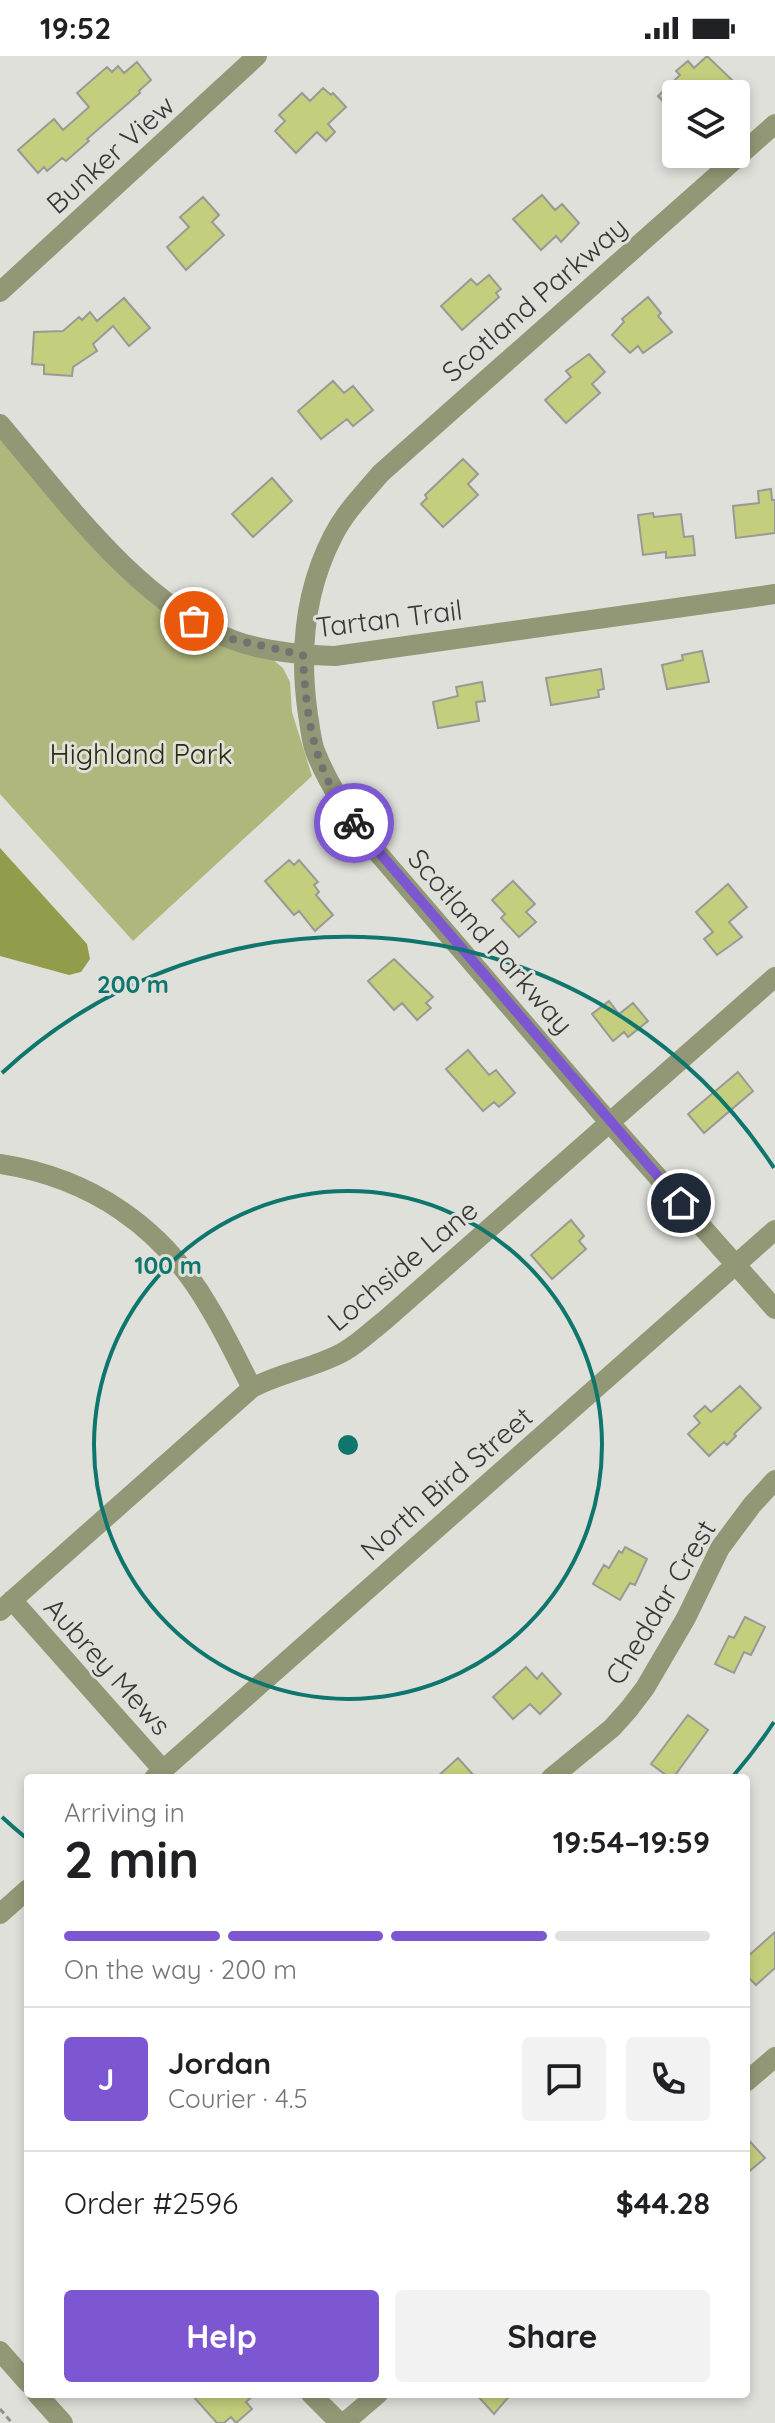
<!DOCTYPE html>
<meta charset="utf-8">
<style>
body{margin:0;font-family:Quicksand,sans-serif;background:#f2f2f2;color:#202124;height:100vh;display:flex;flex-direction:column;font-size:30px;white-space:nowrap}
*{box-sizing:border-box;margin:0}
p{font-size:26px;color:#757577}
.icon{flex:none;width:44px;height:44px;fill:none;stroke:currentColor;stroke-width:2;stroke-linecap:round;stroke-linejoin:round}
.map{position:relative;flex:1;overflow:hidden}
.sheet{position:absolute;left:24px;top:1718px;width:726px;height:624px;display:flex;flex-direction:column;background:#fff;border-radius:8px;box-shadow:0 4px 12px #0003}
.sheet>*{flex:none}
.fabs{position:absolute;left:662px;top:24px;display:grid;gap:16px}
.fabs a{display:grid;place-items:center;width:88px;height:88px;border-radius:8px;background:#fff;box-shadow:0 4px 12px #0003;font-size:40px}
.pin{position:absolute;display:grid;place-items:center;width:68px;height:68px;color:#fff;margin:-34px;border:4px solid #fff;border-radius:50%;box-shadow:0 2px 8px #0007}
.courier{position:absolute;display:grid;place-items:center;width:80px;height:80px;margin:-40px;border:6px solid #7d57d1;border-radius:50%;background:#fff;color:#222;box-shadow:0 2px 10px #0007}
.summary em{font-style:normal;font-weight:700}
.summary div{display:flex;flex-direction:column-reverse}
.summary{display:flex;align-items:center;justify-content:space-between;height:136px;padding:0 40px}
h1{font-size:52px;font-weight:700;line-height:60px}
.bar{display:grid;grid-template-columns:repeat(4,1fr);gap:12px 8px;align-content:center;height:96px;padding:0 40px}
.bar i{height:10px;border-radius:6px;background:#e0e0e0}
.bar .active{background:#7d57d1}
.bar p{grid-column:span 4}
.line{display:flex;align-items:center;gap:20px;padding:0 40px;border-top:2px solid #e0e0e0}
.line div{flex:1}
.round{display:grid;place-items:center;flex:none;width:84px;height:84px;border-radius:8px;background:#f2f2f2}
.action{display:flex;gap:16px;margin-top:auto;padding:16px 40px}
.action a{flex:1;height:92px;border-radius:8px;background:#7d57d1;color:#fff;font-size:32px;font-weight:700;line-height:92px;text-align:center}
.action a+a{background:#f2f2f2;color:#202124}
.status{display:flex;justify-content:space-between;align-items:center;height:56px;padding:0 40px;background:#fff;direction:ltr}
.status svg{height:22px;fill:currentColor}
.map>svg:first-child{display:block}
</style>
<div class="status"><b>19:52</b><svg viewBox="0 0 49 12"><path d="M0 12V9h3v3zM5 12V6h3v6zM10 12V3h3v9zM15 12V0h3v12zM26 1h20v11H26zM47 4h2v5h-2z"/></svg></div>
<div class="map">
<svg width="775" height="2367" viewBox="0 0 775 2367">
<rect width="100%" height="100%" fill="#e0e0db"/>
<!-- green -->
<path fill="#b0b77c" d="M0 380 123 521 182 569 236 593 271 602 283 612 290 626 292 656 312 720 133 885 0 738Z"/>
<!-- water -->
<path fill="#939c4a" d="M0 792 87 888 90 903 81 916 69 919 0 900Z"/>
<!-- building -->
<path fill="#c4ce7c" stroke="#999a95" stroke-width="2" d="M707 0 732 24 717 38H676V60L658 40 680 19 676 15 688 5 694 12Z
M137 6 151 24 139 35 140 37 87 83 89 85 66 105 62 102 47 115 44 111 38 117 18 94 54 63 63 74 89 51 77 37 107 11 112 16 118 10 124 17Z
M323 32 331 39 333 37 346 51 328 68 335 76 326 85 317 76 296 97 275 75 285 65 279 59 302 37 310 45Z
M542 139 555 154 562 148 579 167 561 186 556 180 541 194 513 163Z
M203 141 219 159 212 166 224 179 186 214 167 191 189 171 180 161Z
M489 219 501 233 496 237 499 241 462 274 441 250 471 223 477 229Z
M648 241 661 257 658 260 672 276 643 297 638 290 630 297 612 279 624 266 622 263Z
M124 242 150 272 129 290 113 270 93 288 97 295 73 311 72 320 44 318V309L32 308 34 276 63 275 79 261 82 264 90 256 97 265Z
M589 298 605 316 592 328 600 337 566 367 545 344 571 321 566 315Z
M333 325 344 337 353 330 373 354 353 370 347 363 321 383 298 355Z
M463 403 478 418 468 428 478 439 443 471 421 448 427 442 425 439Z
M272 422 292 445 253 481 232 458Z
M771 433 772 444H775V477L736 482 733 450 759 447 758 435Z
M653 457 654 461 681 458 684 481 693 480 695 499 666 502V496L643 499 638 459Z
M702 595 709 626 667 633 662 609 683 604 682 599Z
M601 613 604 633 598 634 599 641 551 649 546 622Z
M482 626 485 645 476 646 479 665 438 672 433 646 458 640 456 631Z
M289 804 294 809 299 804 318 826 314 829 319 836 316 839 333 859 315 875 299 855 294 859 265 825Z
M513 825 535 848 526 856 536 866 519 881 501 862 505 858 492 844Z
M728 828 747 851 729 866 742 881 717 899 704 883 713 876 696 856Z
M394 903 433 941 426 947 431 952 417 964 402 947 394 954 368 925Z
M609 945 619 958 633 947 648 965 628 981 624 976 613 985 592 958Z
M468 994 489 1019 496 1014 515 1037 499 1051 494 1046 483 1055 446 1013Z
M738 1016 753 1035 704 1077 688 1058Z
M571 1164 584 1180 579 1185 586 1193 552 1223 531 1199Z
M740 1330 761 1352 734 1378 736 1380 727 1389 724 1386 709 1400 688 1378 700 1367 694 1360 705 1350 711 1356Z
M625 1491 647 1503 635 1529 630 1527 620 1544 593 1528 604 1509 609 1512 619 1495 622 1497Z
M745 1561 765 1571 751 1599 744 1596 734 1617 715 1608 729 1580 734 1582Z
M526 1611 537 1623 542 1617 561 1638 540 1658 530 1648 513 1663 493 1641Z
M688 1659 708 1674 673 1722H670L651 1708Z
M458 1702 476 1722H436Z
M775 1876V1912L756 1929 746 1919V1902Z
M746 2081 765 2102 746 2118Z
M191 2338H255L246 2346 252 2353 236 2367 231 2361 224 2367H217Z
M476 2338H511L494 2358Z"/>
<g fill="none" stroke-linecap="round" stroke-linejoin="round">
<!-- path -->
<path stroke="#8f8f8c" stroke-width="3" stroke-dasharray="6 4" stroke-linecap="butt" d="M0 2353 12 2367"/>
<!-- minor -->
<path stroke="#929775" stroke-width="20" d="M775 68 381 417C364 437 345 456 333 480 304 536 299 597 308 659 310 670 311 684 315 695 329 730 348 759 371 789L609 1066 775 1253
M0 236 257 0
M0 368C63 442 140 549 233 584 265 596 301 599 335 600L775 538
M0 1108C91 1122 163 1171 209 1251 225 1277 238 1305 252 1332
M12 1544 163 1714
M0 1555 252 1332C282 1316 318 1311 345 1295 359 1287 371 1275 384 1265L775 921
M154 1722 775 1174
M551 1722 612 1672 629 1653 645 1632 686 1562 720 1492 752 1449 775 1424
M0 1858 28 1833
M746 2026 775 2001
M0 2295 28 2327
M37 2338 63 2367
M311 2338 340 2367
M344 2367 378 2338"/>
</g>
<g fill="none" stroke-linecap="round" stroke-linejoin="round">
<!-- done -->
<path stroke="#727370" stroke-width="8" stroke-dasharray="0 14.4" d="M194 565 232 583 303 599C306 664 314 715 354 767"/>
<!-- route -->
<path stroke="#7d57d1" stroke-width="10" d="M354 767 681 1147"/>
</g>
<!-- distance rings -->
<g fill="none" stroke="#0f766e" stroke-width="4">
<circle cx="348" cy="1389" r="254"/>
<path d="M774 1666A508 508 0 0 1 734 1719M25 1781A508 508 0 0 1 2 1761M2 1017A508 508 0 0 1 774 1112"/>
</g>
<g text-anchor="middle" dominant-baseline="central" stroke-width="6" stroke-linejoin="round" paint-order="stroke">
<!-- street labels -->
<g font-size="28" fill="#373836" stroke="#e0e0db">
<text transform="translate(110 98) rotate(-42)">Bunker View</text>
<text transform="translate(534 243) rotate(-41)">Scotland Parkway</text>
<text transform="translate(389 562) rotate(-7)">Tartan Trail</text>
<text transform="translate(491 885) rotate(49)">Scotland Parkway</text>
<text transform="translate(402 1209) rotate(-40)">Lochside Lane</text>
<text transform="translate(446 1427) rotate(-41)">North Bird Street</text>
<text transform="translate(660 1546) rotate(-59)">Cheddar Crest</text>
<text transform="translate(108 1610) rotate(48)">Aubrey Mews</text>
</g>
<!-- park labels -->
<g font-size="28" fill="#2b2e0a" stroke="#e0e0db">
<text x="141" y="697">Highland Park</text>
</g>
</g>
<circle cx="348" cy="1389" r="12" fill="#0f766e" stroke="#e0e0db" stroke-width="4"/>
<g font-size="24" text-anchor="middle" font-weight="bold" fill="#0f766e" stroke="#e0e0db" stroke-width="6" stroke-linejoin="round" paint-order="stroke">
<text x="133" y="937">200 m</text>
<text x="168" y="1218">100 m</text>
</g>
</svg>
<div class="fabs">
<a><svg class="icon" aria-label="layers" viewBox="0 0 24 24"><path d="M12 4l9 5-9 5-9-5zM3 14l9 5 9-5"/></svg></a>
</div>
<div class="pin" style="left:194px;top:565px;background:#ea580c"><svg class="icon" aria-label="bag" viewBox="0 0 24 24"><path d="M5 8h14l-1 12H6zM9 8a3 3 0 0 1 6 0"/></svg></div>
<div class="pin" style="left:681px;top:1147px;background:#1f2937"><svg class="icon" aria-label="home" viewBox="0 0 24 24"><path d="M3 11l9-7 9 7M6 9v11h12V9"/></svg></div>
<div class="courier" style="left:354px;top:767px"><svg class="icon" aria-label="bike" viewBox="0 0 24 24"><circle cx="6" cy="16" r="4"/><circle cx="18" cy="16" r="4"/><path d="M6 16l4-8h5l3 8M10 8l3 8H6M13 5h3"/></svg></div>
<section class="sheet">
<div class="summary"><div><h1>2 min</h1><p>Arriving in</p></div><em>19:54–19:59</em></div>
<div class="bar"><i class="active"></i><i class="active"></i><i class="active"></i><i></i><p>On the way · 200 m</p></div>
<div class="line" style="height:144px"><b class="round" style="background:#7d57d1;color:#fff">J</b><div><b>Jordan</b><p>Courier · 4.5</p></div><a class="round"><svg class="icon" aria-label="chat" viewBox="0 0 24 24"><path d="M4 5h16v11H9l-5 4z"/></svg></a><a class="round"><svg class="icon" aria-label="phone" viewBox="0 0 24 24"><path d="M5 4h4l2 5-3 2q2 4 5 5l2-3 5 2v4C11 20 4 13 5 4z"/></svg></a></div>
<div class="line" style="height:104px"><div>Order #2596</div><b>$44.28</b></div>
<div class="action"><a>Help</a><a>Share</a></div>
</section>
</div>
